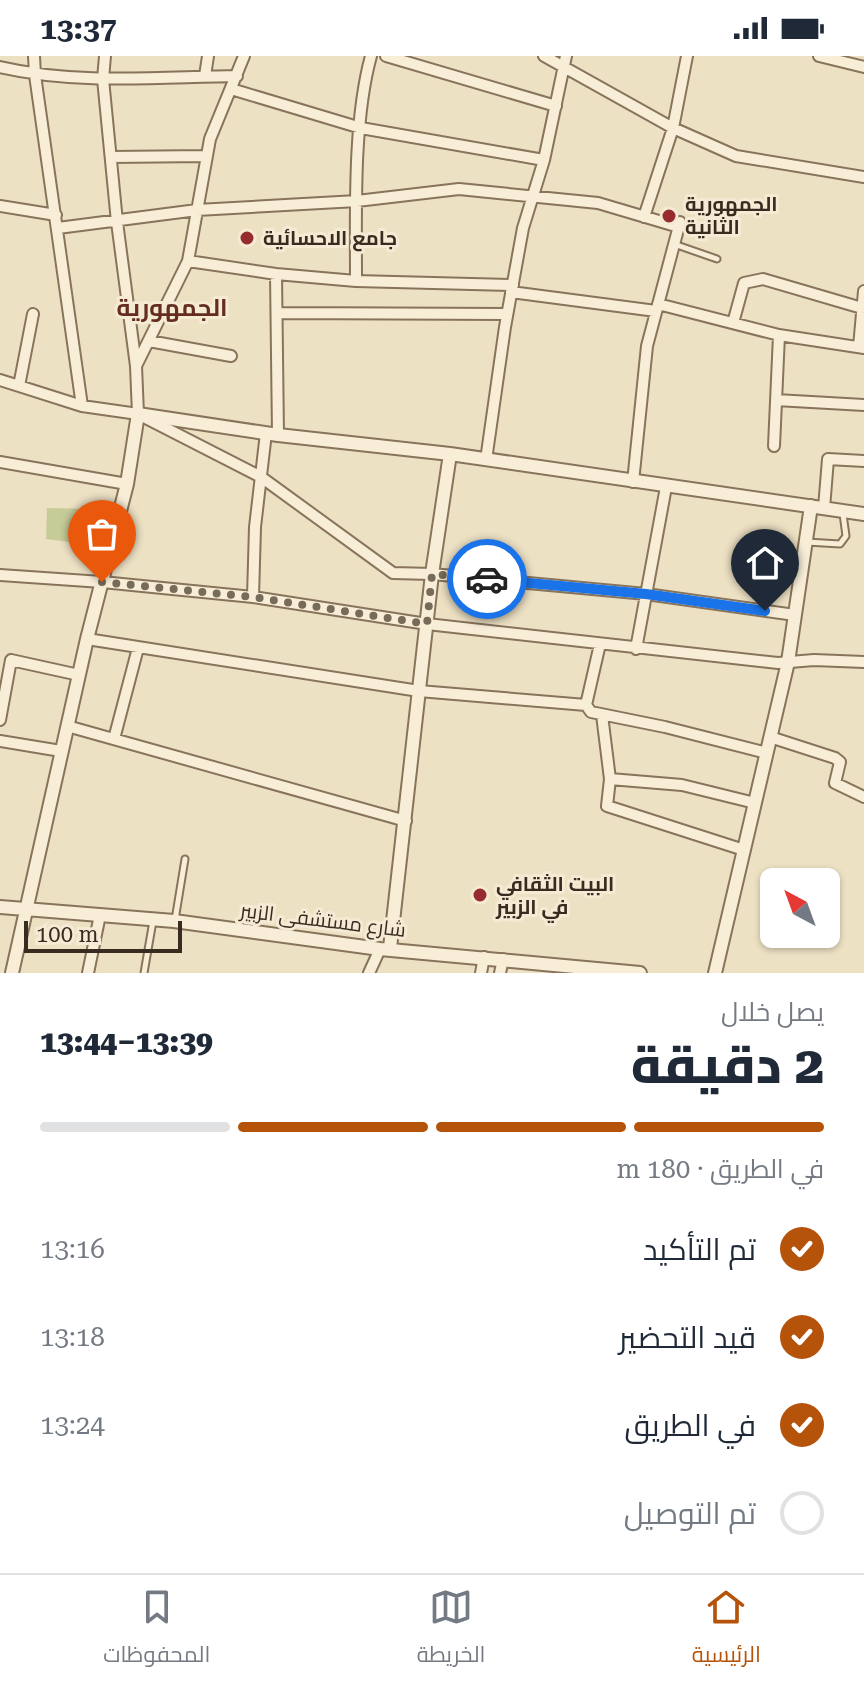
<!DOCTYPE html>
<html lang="ar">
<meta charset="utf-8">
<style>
body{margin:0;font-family:"Roboto Serif",Cairo,serif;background:#f6f6f7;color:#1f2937;direction:rtl;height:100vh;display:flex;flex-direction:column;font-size:30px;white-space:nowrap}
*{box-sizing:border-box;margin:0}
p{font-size:26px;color:#747a83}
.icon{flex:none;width:44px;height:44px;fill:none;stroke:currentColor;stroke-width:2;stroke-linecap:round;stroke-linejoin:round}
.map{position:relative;height:917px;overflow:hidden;direction:ltr}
.sheet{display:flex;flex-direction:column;background:#fff;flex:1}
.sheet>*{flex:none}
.needle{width:52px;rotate:319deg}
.buttons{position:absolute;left:760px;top:812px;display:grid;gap:16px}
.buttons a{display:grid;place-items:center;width:80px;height:80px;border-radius:12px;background:#fff;box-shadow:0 2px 6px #0004;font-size:40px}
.scale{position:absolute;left:24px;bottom:20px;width:158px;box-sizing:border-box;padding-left:8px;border:4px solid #382b1f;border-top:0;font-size:22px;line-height:28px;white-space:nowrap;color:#382b1f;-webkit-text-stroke:6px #f5ebd4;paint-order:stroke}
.pin{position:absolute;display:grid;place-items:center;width:68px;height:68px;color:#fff;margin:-82px -34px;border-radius:50% 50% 50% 0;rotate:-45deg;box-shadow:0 0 8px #0007}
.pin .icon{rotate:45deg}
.courier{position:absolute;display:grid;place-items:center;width:80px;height:80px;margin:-40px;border:6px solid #1a73e8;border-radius:50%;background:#fff;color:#222;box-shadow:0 2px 10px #0007}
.overview em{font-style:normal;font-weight:800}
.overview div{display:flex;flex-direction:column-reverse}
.overview{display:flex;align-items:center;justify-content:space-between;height:136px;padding:0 40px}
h1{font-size:52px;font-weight:800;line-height:60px}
.bar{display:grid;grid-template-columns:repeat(4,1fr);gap:12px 8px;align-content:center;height:96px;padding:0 40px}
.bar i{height:10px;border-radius:6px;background:#e0e1e3}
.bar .selected{background:#b45309}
.bar p{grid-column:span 4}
ol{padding:0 40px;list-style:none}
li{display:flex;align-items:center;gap:24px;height:88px}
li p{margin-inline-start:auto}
li .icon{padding:8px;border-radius:50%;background:#b45309;color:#fff;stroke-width:4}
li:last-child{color:#747a83}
li i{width:44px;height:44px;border:4px solid #e0e1e3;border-radius:50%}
.status{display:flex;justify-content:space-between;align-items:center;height:56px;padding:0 40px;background:#fff;direction:ltr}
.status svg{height:22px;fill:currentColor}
.tabs{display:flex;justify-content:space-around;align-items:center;height:112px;border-top:2px solid #e0e1e3;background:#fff;font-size:22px;color:#747a83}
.tabs a{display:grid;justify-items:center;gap:4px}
.tabs .selected{color:#b45309}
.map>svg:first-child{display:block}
</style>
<div class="status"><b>13:37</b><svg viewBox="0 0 49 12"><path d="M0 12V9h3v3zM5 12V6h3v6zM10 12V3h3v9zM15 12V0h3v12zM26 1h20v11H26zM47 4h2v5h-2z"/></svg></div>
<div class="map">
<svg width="864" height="917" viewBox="0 0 864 917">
<rect width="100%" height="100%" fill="#ede1c4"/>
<!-- green -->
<path fill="#c6cc98" d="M47 452 92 453 86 488 46 483Z"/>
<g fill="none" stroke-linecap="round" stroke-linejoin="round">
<defs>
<path id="service" d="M674 188 717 203
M807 486 840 488 846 480 843 458
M175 864 185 803
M144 917 153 865"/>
<path id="minor" d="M34 0 35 19 82 350
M105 0 103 23 117 166 136 310 138 358
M386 0 556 50
M544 0 673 72 736 100 864 121
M819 0 864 11
M0 11C78 29 158 21 237 20
M205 20 208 0
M231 33 361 72 544 104
M111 101 206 100
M0 150 56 159
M644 161 673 72 687 0
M58 172 197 154 357 145 459 133 598 147 679 171
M188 205 276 218 356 225 513 229
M276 218 278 379
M356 225C356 157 353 65 371 0
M511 236 656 255
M658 248 779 279 864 292
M277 257 507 258
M733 267 744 227 763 223 862 252
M149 285 231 300
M859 291 864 235
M136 310 188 205 210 83 244 0
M0 324 82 350 138 358 261 421 393 517 432 518 646 538 795 559
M19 330 33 258
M776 344 864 349
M774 390 779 279
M486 404 505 271 523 172 544 104 566 0
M0 406 127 428
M633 426 647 290 680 166
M824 452 828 403 864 405
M0 519 102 526 253 541 427 568 778 607 814 604 864 606
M253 541 255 471 266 377
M87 583 419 635 586 649 591 656 665 671 767 697
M636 593 666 431
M586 649 600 588
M602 659 610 723 607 750 744 794
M0 664 11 604 79 619
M67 670 406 765
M770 681 835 702 840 706 835 727 864 741
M114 683 138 592
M0 685 61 695
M610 723 682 729 755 747
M88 917 100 859
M369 917 380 893
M481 917 484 901
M500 917 503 903"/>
<path id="tertiary" d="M0 851 174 865 380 893 640 917
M390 892 432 518 450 398
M12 917 87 583 127 428 138 358 278 379 450 398 864 458
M715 917 788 606 811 450"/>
</defs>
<!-- service casing -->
<use href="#service" stroke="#88735b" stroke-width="9"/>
<!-- minor casing -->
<use href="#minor" stroke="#88735b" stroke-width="14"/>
<!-- tertiary casing -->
<use href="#tertiary" stroke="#88735b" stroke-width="16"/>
<!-- service -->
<use href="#service" stroke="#f8eed8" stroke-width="5"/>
<!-- minor -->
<use href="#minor" stroke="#f8eed8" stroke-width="10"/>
<!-- tertiary -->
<use href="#tertiary" stroke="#f8eed8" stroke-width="12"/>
</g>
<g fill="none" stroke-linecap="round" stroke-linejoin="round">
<!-- done -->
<path stroke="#776b59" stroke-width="8" stroke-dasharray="0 14.4" d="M102 526 253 541 427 568 432 518 487 523"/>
<!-- route -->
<path stroke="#1a73e8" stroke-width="10" d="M487 523 646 538 765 555"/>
</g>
<!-- markers -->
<g fill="#962c2d" stroke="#f5ebd4" stroke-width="3">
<circle cx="669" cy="160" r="8"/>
<circle cx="247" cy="182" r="8"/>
<circle cx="480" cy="839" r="8"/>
</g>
<g text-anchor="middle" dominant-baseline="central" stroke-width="6" stroke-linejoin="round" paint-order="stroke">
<!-- poi labels -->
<g font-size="20" font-weight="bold" fill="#382b1f" stroke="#f5ebd4" text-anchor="start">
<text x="685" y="148">الجمهورية<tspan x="685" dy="23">الثانية</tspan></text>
<text x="263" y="182">جامع الاحسائية</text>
<text x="496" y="828">البيت الثقافي<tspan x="496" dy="23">في الزبير</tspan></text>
</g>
<!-- street labels -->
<g font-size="20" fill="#382b1f" stroke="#f5ebd4">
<text transform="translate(323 864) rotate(7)">شارع مستشفى الزبير</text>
</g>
<!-- quarter labels -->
<g font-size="24" font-weight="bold" fill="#642d1f" stroke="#f5ebd4">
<text x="172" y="252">الجمهورية</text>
</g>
</g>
</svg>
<div class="buttons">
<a><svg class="needle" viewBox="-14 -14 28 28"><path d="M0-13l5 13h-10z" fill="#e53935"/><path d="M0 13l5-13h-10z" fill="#747a83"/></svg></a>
</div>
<div class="scale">100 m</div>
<div class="pin" style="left:102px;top:526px;background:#ea580c"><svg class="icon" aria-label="bag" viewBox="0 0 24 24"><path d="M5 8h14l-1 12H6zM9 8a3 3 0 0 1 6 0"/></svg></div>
<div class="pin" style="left:765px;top:555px;background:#1f2937"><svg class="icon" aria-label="home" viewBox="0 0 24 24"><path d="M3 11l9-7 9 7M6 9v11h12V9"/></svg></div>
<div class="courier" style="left:487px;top:523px"><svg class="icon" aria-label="car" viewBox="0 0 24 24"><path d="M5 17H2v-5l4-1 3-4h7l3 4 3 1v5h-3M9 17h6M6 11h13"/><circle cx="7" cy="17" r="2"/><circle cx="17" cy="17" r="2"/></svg></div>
</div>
<section class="sheet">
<div class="overview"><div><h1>2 دقيقة</h1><p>يصل خلال</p></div><em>13:39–13:44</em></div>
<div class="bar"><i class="selected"></i><i class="selected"></i><i class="selected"></i><i></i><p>في الطريق · 180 m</p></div>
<ol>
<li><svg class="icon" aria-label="check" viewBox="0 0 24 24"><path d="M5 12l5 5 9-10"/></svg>تم التأكيد<p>13:16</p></li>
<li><svg class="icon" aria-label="check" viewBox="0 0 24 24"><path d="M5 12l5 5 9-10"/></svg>قيد التحضير<p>13:18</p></li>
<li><svg class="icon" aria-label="check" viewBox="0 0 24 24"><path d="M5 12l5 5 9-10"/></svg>في الطريق<p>13:24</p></li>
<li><i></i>تم التوصيل</li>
</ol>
</section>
<nav class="tabs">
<a class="selected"><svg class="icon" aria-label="home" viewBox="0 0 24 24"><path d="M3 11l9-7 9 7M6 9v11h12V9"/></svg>الرئيسية</a>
<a><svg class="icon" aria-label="map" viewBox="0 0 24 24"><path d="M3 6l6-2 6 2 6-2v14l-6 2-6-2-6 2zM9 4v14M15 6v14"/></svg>الخريطة</a>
<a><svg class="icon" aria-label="saved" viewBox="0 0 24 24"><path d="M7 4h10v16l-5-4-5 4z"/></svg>المحفوظات</a>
</nav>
